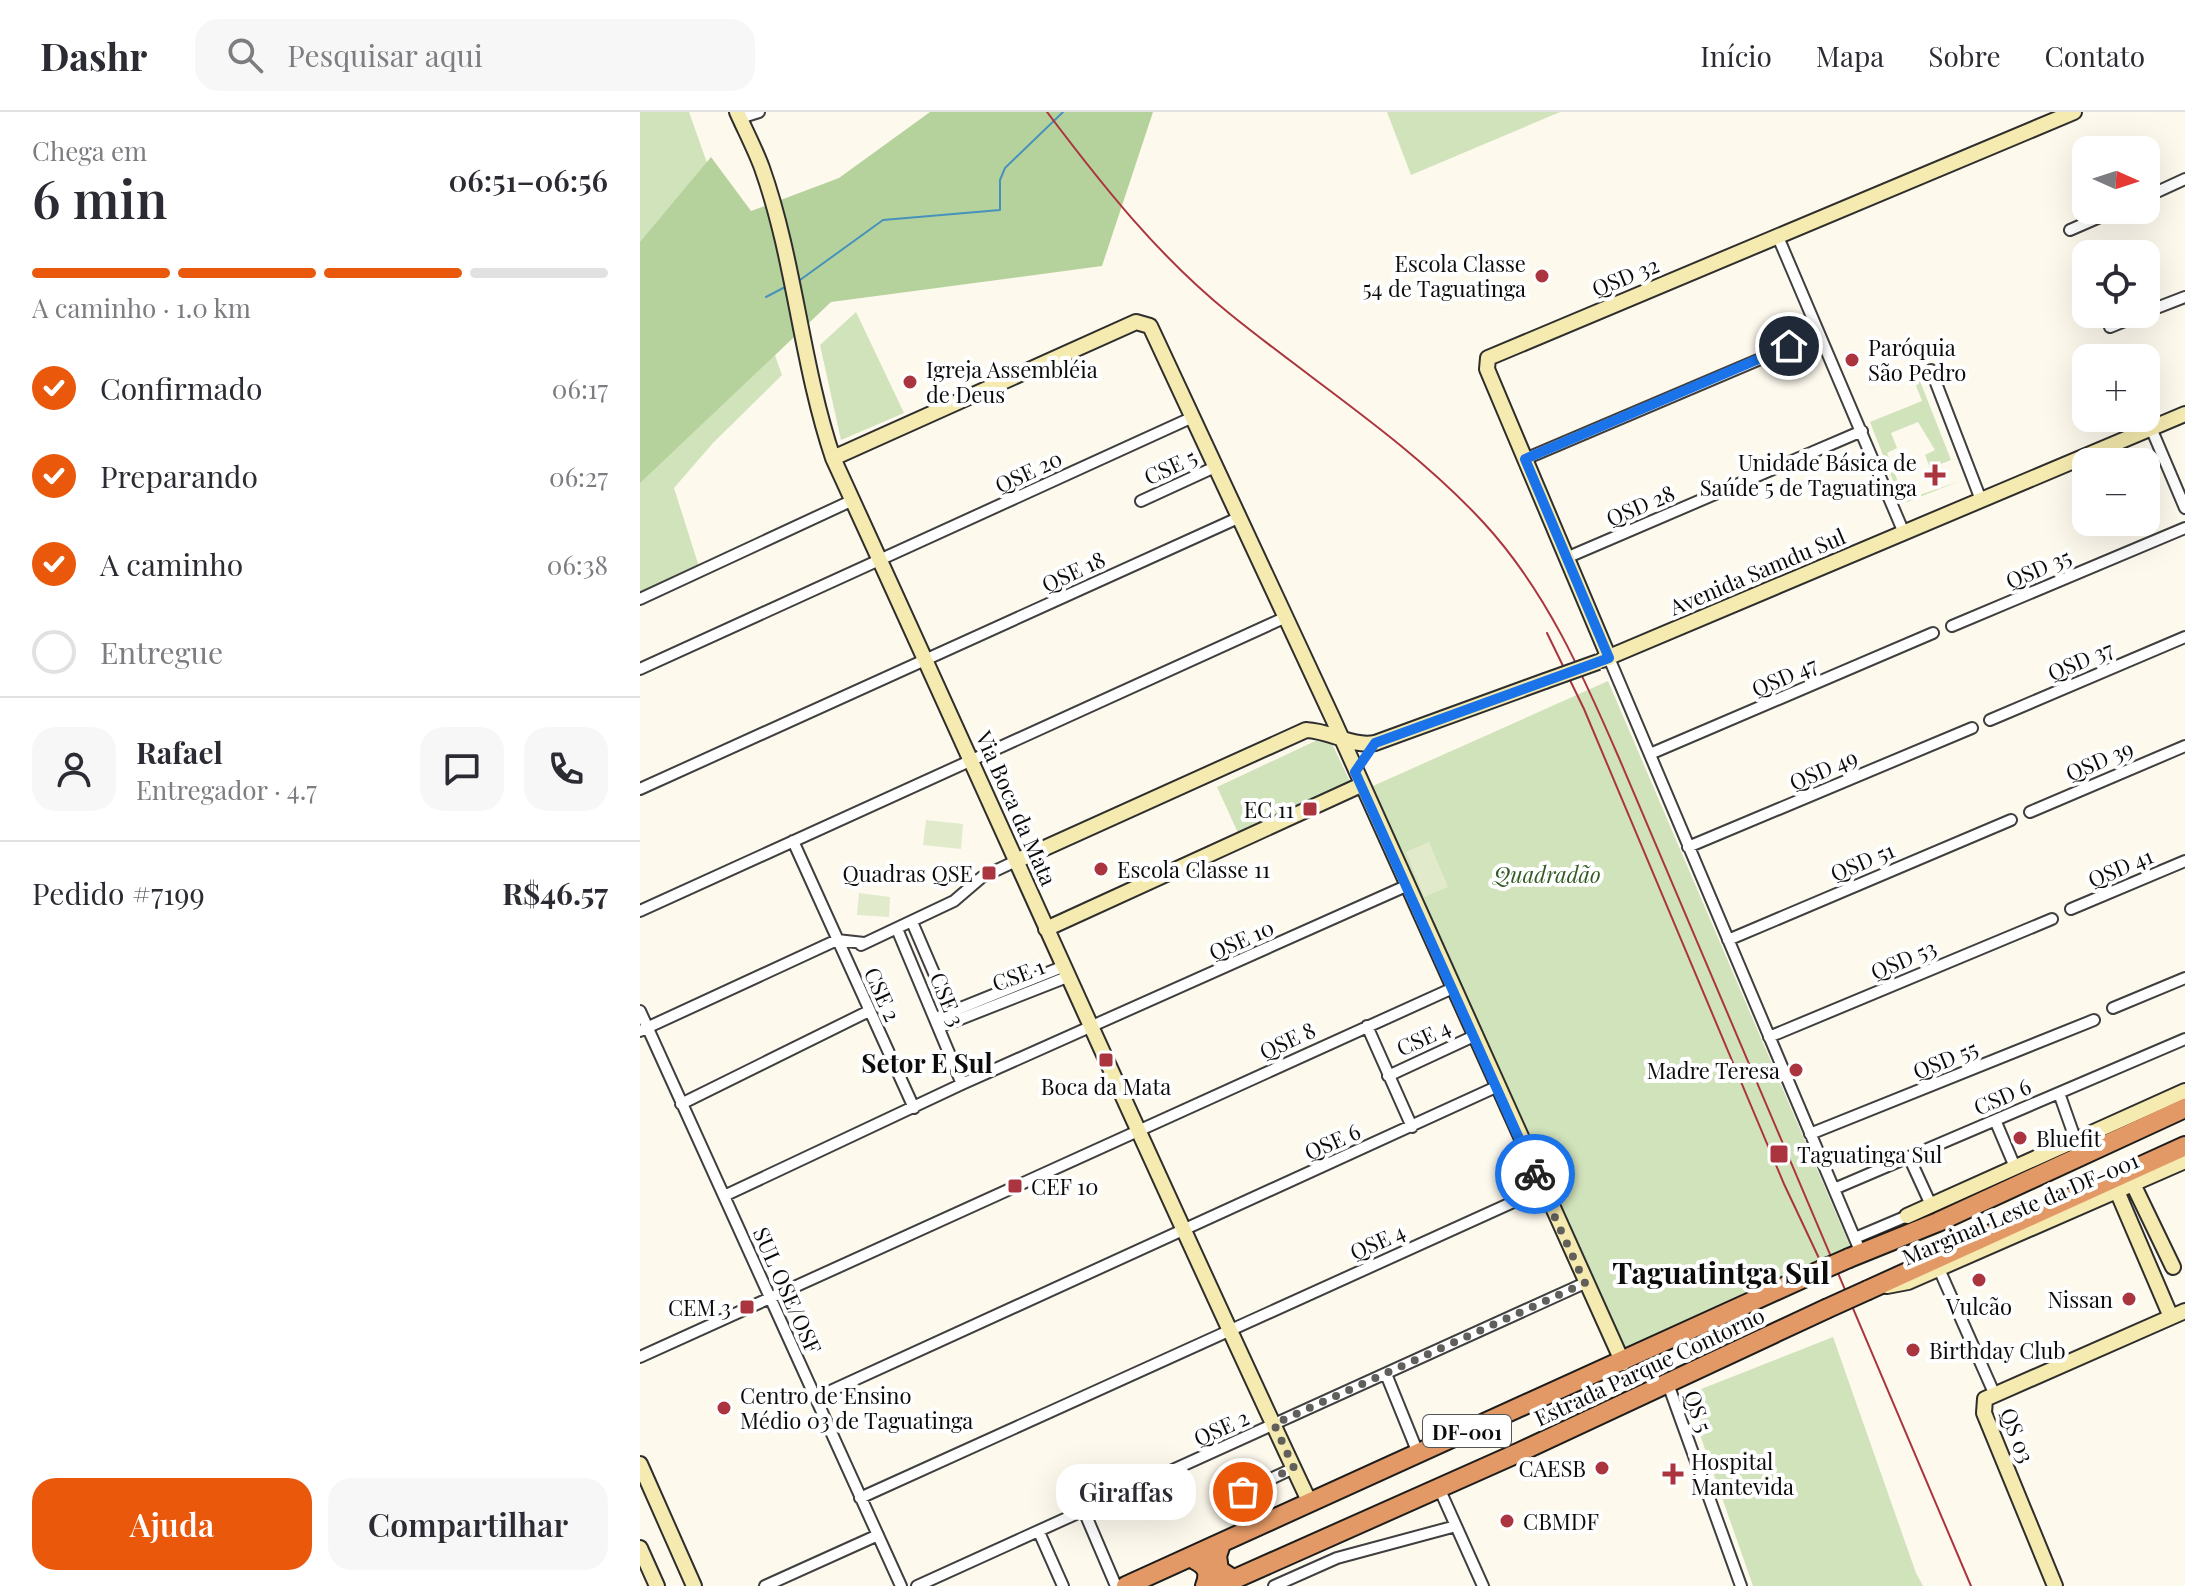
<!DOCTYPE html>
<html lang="pt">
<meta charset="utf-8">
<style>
body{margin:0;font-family:"Playfair Display",serif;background:#f7f7f7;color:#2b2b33;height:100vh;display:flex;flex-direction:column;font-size:30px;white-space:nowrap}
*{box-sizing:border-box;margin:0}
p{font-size:26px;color:#7c7c81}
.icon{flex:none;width:44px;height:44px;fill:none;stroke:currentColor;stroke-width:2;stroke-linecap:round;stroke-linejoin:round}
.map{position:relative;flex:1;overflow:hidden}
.sheet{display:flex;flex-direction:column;background:#fff;width:640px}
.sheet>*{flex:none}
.needle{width:52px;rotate:93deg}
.tools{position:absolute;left:1432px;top:24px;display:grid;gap:16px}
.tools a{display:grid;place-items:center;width:88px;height:88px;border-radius:16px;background:#fff;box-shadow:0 8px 32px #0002;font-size:40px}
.pin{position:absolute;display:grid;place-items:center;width:68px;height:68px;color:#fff;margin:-34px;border:4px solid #fff;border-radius:50%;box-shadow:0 2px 8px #0007}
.courier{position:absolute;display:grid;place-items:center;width:80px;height:80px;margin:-40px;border:6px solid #1a73e8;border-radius:50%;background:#fff;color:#222;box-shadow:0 2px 10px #0007}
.bubble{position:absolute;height:56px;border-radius:24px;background:#fff;box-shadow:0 8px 32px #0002;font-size:26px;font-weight:600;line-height:56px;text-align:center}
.headline em{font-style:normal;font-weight:600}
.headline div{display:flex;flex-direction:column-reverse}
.headline{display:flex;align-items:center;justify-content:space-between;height:136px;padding:0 32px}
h1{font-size:52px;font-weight:600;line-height:60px}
.bar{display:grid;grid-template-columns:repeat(4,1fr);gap:12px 8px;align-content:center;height:96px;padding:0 32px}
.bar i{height:10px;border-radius:6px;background:#e1e1e2}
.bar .selected{background:#ea580c}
.bar p{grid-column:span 4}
.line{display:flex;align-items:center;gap:20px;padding:0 32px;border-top:2px solid #e1e1e2}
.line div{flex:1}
.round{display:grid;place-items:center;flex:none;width:84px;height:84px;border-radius:24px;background:#f7f7f7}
ol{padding:0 32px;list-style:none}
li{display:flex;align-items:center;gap:24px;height:88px}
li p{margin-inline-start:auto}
li .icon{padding:8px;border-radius:50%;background:#ea580c;color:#fff;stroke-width:4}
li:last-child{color:#7c7c81}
li i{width:44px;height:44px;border:4px solid #e1e1e2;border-radius:50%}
.cta{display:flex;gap:16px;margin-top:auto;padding:16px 32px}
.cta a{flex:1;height:92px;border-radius:24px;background:#ea580c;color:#fff;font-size:32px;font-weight:600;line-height:92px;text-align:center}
.cta a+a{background:#f7f7f7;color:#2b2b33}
header{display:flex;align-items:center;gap:48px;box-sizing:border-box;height:112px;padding:0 40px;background:#fff;border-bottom:2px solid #e1e1e2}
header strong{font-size:38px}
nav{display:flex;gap:44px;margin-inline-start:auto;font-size:28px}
.search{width:560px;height:72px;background:#f7f7f7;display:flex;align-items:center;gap:20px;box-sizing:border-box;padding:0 28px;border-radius:24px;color:#7c7c81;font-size:30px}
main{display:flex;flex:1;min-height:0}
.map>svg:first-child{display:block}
</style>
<header>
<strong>Dashr</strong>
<div class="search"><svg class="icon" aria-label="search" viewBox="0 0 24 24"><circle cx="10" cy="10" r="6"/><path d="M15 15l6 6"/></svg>Pesquisar aqui</div>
<nav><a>Início</a><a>Mapa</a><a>Sobre</a><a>Contato</a></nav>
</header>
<main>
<section class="sheet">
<div class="headline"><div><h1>6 min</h1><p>Chega em</p></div><em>06:51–06:56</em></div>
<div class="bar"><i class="selected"></i><i class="selected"></i><i class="selected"></i><i></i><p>A caminho · 1.0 km</p></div>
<ol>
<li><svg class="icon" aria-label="check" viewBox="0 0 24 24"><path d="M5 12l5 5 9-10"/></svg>Confirmado<p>06:17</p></li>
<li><svg class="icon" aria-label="check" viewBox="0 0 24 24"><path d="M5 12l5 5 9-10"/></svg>Preparando<p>06:27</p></li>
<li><svg class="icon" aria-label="check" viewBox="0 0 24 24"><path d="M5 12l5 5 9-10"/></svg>A caminho<p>06:38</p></li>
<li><i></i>Entregue</li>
</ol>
<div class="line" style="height:144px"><a class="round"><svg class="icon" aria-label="person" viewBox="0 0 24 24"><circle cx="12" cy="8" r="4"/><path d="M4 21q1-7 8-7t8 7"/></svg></a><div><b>Rafael</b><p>Entregador · 4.7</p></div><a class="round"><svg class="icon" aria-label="chat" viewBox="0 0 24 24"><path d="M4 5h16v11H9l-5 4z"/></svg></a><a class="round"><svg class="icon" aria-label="phone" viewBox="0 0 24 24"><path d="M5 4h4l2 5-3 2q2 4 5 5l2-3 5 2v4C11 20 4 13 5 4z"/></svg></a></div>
<div class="line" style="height:104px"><div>Pedido #7199</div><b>R$46.57</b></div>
<div class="cta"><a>Ajuda</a><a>Compartilhar</a></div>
</section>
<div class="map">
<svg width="1545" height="1474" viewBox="0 0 1545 1474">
<rect width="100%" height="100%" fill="#fdf9ed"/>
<!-- green -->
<path fill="#d1e3bb" d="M0 0H49L142 263 73 331 34 376 61 461 0 488Z
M747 0H920L771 63Z
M216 200 264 301 201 328 180 233Z
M1280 269 1311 348 1290 356 1285 343 1295 338 1278 310 1251 321 1257 336 1247 341 1265 388 1320 369 1262 392 1230 310 1282 289 1275 271Z
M968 569 1210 1134 983 1251 724 678Z
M688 623 712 674 599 723 577 675Z
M1193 1225 1276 1461 1283 1474H1113L1046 1283Z"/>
<!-- forest -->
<path fill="#b6d29c" d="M290 0H513L462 154 191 190 0 371V130L71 45 111 99 199 66Z"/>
<!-- pitch -->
<path fill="#e1ebcb" d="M286 708 323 712 321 737 283 733Z
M789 730 808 775 784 785 766 740Z
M219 781 250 785 249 805 217 803Z"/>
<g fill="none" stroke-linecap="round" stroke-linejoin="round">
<!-- stream -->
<path stroke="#4792bc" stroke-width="2" d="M160 168 243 108 360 98V68L365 56 423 0
M126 185 147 174"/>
<defs>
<path id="street" d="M100 6 119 0
M1506 85 1545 67
M1430 118 1476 98
M1138 125 1264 421
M1506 200 1545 185
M1470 215 1502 202
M1291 258 1341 388
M1511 316 1545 396
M885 347 1179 222
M501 389 575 355
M926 446 1222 319
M0 487 213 388
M1312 514 1545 416
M969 546 1221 1141
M0 557 553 305
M1350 608 1545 525
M1010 642 1293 521
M0 677 598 406
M1390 700 1545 634
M153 729 274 996
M1048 735 1332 616
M1431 797 1545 749
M0 799 644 506
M272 810 312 903
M257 817 322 972
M1088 828 1371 708
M221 833 314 789 342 765 376 749
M1473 896 1545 866
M0 899 261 1474
M296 906 422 855
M727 914 772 1015
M300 915 427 865
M0 919 197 828 224 831
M1129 925 1412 807
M748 964 834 924
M1419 981 1436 1029
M41 992 229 899
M1355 1008 1375 1055
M1170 1022 1454 908
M1269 1045 1291 1093
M1194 1077 1545 927
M84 1084 322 972 766 774
M1215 1126 1267 1104
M1299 1157 1354 1281
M0 1245 813 876
M746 1262 778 1341
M1028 1272 1101 1474
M175 1286 856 975
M799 1376 843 1474
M603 1380 654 1356
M220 1386 902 1077
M444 1399 476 1474
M399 1420 423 1474
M125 1474 238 1423
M277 1474 945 1171
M634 1474 697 1446 816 1414"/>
<path id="secondary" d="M97 0C105 18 115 37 122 56 155 149 161 251 193 346 353 694 507 1044 670 1391
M193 346 496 210 510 214 693 607 983 1251
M969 546 847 257 848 246 1434 0
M962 548 1545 302
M376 749 666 618C692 619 710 635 735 631L905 569
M406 817 721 673
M1493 1072 1533 1155
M1477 1079 1531 1205
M1267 1104 1545 979
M1247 1174 1268 1170 1545 1049
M0 1352 54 1474
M0 1436 17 1474
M1415 1474 1344 1301 1345 1287 1545 1199"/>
<path id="highway" d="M1209 1146 1298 1110 1545 996
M1228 1178 1545 1034
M581 1432 577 1444 579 1458 594 1468
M555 1448C567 1454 570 1461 565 1474
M486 1474 1168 1164
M579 1474 880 1340 1186 1197"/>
</defs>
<!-- street casing -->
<use href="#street" stroke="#3f3f3f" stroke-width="14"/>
<!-- secondary casing -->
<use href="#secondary" stroke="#2e2e2e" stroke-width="18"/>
<!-- highway casing -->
<use href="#highway" stroke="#1d1d1d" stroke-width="22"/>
<!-- street -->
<use href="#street" stroke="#fff" stroke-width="10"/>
<!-- secondary -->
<use href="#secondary" stroke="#f5eaaf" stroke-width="14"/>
<!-- highway -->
<use href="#highway" stroke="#e39965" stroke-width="18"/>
<!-- rail -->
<path stroke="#ab353f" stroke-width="2" d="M407 0C462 73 518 144 590 202 675 271 769 330 843 410 906 478 943 563 979 646L1331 1474
M907 521 944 597 1144 1072 1185 1159"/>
<defs>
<path id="secondary-bridge" d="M905 569 958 550"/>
<path id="highway-bridge" d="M1168 1164 1209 1146
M1186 1197 1228 1178"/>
</defs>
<!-- secondary-bridge casing -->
<use href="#secondary-bridge" stroke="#2e2e2e" stroke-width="18" stroke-linecap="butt"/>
<!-- highway-bridge casing -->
<use href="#highway-bridge" stroke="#1d1d1d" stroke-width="22" stroke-linecap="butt"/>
<!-- secondary-bridge -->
<use href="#secondary-bridge" stroke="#f5eaaf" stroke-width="14"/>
<!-- highway-bridge -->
<use href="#highway-bridge" stroke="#e39965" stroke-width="18"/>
</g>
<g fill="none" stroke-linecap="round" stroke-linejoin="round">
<!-- done -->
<path stroke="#605f5b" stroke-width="8" stroke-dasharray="0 14.4" d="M603 1380 654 1356 634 1312 945 1171 895 1062"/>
<!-- route -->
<path stroke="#1a73e8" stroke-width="10" d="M895 1062 715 660 735 631 969 546 885 347 1149 234"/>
</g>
<!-- markers -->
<g fill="#ab353f" stroke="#fff" stroke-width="3">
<circle cx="902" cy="164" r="8"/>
<circle cx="1212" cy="248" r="8"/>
<circle cx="270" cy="270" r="8"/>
<path d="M1291 351h8v8h8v8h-8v8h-8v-8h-8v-8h8z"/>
<rect x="662" y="689" width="16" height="16" rx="4"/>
<circle cx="461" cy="757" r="8"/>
<rect x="341" y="753" width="16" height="16" rx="4"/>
<rect x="458" y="940" width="16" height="16" rx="4"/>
<circle cx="1156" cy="958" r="8"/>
<circle cx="1380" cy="1026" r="8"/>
<rect x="1129" y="1032" width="20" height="20" rx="4"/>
<rect x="367" y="1066" width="16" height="16" rx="4"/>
<circle cx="1339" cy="1168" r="8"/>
<circle cx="1489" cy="1187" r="8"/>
<rect x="99" y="1187" width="16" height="16" rx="4"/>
<circle cx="1273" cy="1238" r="8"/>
<circle cx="84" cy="1296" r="8"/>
<circle cx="962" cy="1356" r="8"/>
<path d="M1029 1350h8v8h8v8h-8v8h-8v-8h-8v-8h8z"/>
<circle cx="867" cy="1409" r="8"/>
</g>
<g text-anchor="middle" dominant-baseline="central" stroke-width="8" stroke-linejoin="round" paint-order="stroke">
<!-- shield labels -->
<rect fill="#fff" stroke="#555" stroke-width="2" x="783" y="1303" width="88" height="32" rx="6"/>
<g font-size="20" font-weight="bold" fill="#0c0c0c">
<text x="827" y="1319">DF-001</text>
</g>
<!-- poi labels -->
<g font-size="22" fill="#0c0c0c" stroke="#fff" text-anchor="start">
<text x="886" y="151" text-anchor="end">Escola Classe<tspan x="886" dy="25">54 de Taguatinga</tspan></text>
<text x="1228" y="235">Paróquia<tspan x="1228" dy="25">São Pedro</tspan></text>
<text x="286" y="257">Igreja Assembléia<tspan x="286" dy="25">de Deus</tspan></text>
<text x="1277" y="350" text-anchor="end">Unidade Básica de<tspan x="1277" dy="25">Saúde 5 de Taguatinga</tspan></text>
<text x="654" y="697" text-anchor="end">EC 11</text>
<text x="477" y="757">Escola Classe 11</text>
<text x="333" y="761" text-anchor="end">Quadras QSE</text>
<text x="1140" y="958" text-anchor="end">Madre Teresa</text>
<text x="466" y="974" text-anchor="middle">Boca da Mata</text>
<text x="1396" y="1026">Bluefit</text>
<text x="1157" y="1042">Taguatinga Sul</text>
<text x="391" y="1074">CEF 10</text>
<text x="1473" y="1187" text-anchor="end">Nissan</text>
<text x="1339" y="1194" text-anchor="middle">Vulcão</text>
<text x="91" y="1195" text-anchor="end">CEM 3</text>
<text x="1289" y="1238">Birthday Club</text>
<text x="100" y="1283">Centro de Ensino<tspan x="100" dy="25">Médio 03 de Taguatinga</tspan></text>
<text x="1051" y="1349">Hospital<tspan x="1051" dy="25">Mantevida</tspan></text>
<text x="946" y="1356" text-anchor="end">CAESB</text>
<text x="883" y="1409">CBMDF</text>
</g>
<!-- street labels -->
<g font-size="22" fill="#0c0c0c" stroke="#fff">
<text transform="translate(985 164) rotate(-22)">QSD 32</text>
<text transform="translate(530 354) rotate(-25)">CSE 5</text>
<text transform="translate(388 359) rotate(-25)">QSE 20</text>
<text transform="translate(1000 393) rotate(-23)">QSD 28</text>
<text transform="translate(1398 456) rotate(-23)">QSD 35</text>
<text transform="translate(433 459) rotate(-25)">QSE 18</text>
<text transform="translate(1117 459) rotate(-23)">Avenida Samdu Sul</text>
<text transform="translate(1440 548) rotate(-23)">QSD 37</text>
<text transform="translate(1144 564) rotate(-23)">QSD 47</text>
<text transform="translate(1459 648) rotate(-23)">QSD 39</text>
<text transform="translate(1183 657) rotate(-23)">QSD 49</text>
<text transform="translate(377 696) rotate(66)">Via Boca da Mata</text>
<text transform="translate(1222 749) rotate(-23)">QSD 51</text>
<text transform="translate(1480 755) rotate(-23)">QSD 41</text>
<text transform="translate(601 827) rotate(-24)">QSE 10</text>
<text transform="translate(1263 847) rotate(-23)">QSD 53</text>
<text transform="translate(378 862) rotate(-21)">CSE 1</text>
<text transform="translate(243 882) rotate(66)">CSE 2</text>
<text transform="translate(308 887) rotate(68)">CSE 3</text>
<text transform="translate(783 925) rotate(-25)">CSE 4</text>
<text transform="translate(647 928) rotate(-25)">QSE 8</text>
<text transform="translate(1305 947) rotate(-22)">QSD 55</text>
<text transform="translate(1362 984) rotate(-23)">CSD 6</text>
<text transform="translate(692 1029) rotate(-24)">QSE 6</text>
<text transform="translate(1380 1096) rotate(-23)">Marginal Leste da DF-001</text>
<text transform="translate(737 1129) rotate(-24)">QSE 4</text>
<text transform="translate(148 1178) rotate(66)">SUL OSE/OSF</text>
<text transform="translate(1009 1254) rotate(-25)">Estrada Parque Contorno</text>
<text transform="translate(1059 1299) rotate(71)">QS 5</text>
<text transform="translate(581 1315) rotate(-24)">QSE 2</text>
<text transform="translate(1378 1323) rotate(69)">QS 03</text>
</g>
<!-- park labels -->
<g font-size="22" font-style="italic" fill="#325b24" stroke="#fff">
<text x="907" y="762">Quadradão</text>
</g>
<!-- quarter labels -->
<g font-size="26" font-weight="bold" fill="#0c0c0c" stroke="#fff">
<text x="287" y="950">Setor E Sul</text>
</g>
<!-- district labels -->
<g font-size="30" font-weight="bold" fill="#0c0c0c" stroke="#fff">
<text x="1081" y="1160">Taguatintga Sul</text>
</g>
</g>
</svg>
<div class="tools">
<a><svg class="needle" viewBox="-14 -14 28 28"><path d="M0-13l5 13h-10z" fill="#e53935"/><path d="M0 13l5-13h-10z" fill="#7c7c81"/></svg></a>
<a><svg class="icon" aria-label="locate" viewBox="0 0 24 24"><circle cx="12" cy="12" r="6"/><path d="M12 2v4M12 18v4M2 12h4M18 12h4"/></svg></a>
<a>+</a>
<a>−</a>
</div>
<div class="pin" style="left:603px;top:1380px;background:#ea580c"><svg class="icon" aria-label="bag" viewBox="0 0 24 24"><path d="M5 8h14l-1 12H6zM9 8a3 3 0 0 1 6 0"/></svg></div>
<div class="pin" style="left:1149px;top:234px;background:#1f2937"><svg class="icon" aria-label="home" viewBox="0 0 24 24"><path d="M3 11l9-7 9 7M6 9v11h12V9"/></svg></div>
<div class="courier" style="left:895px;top:1062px"><svg class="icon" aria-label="bike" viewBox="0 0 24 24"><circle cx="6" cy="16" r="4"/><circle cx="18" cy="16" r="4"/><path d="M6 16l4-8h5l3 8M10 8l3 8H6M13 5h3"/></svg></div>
<div class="bubble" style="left:416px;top:1352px;width:140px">Giraffas</div>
</div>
</main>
